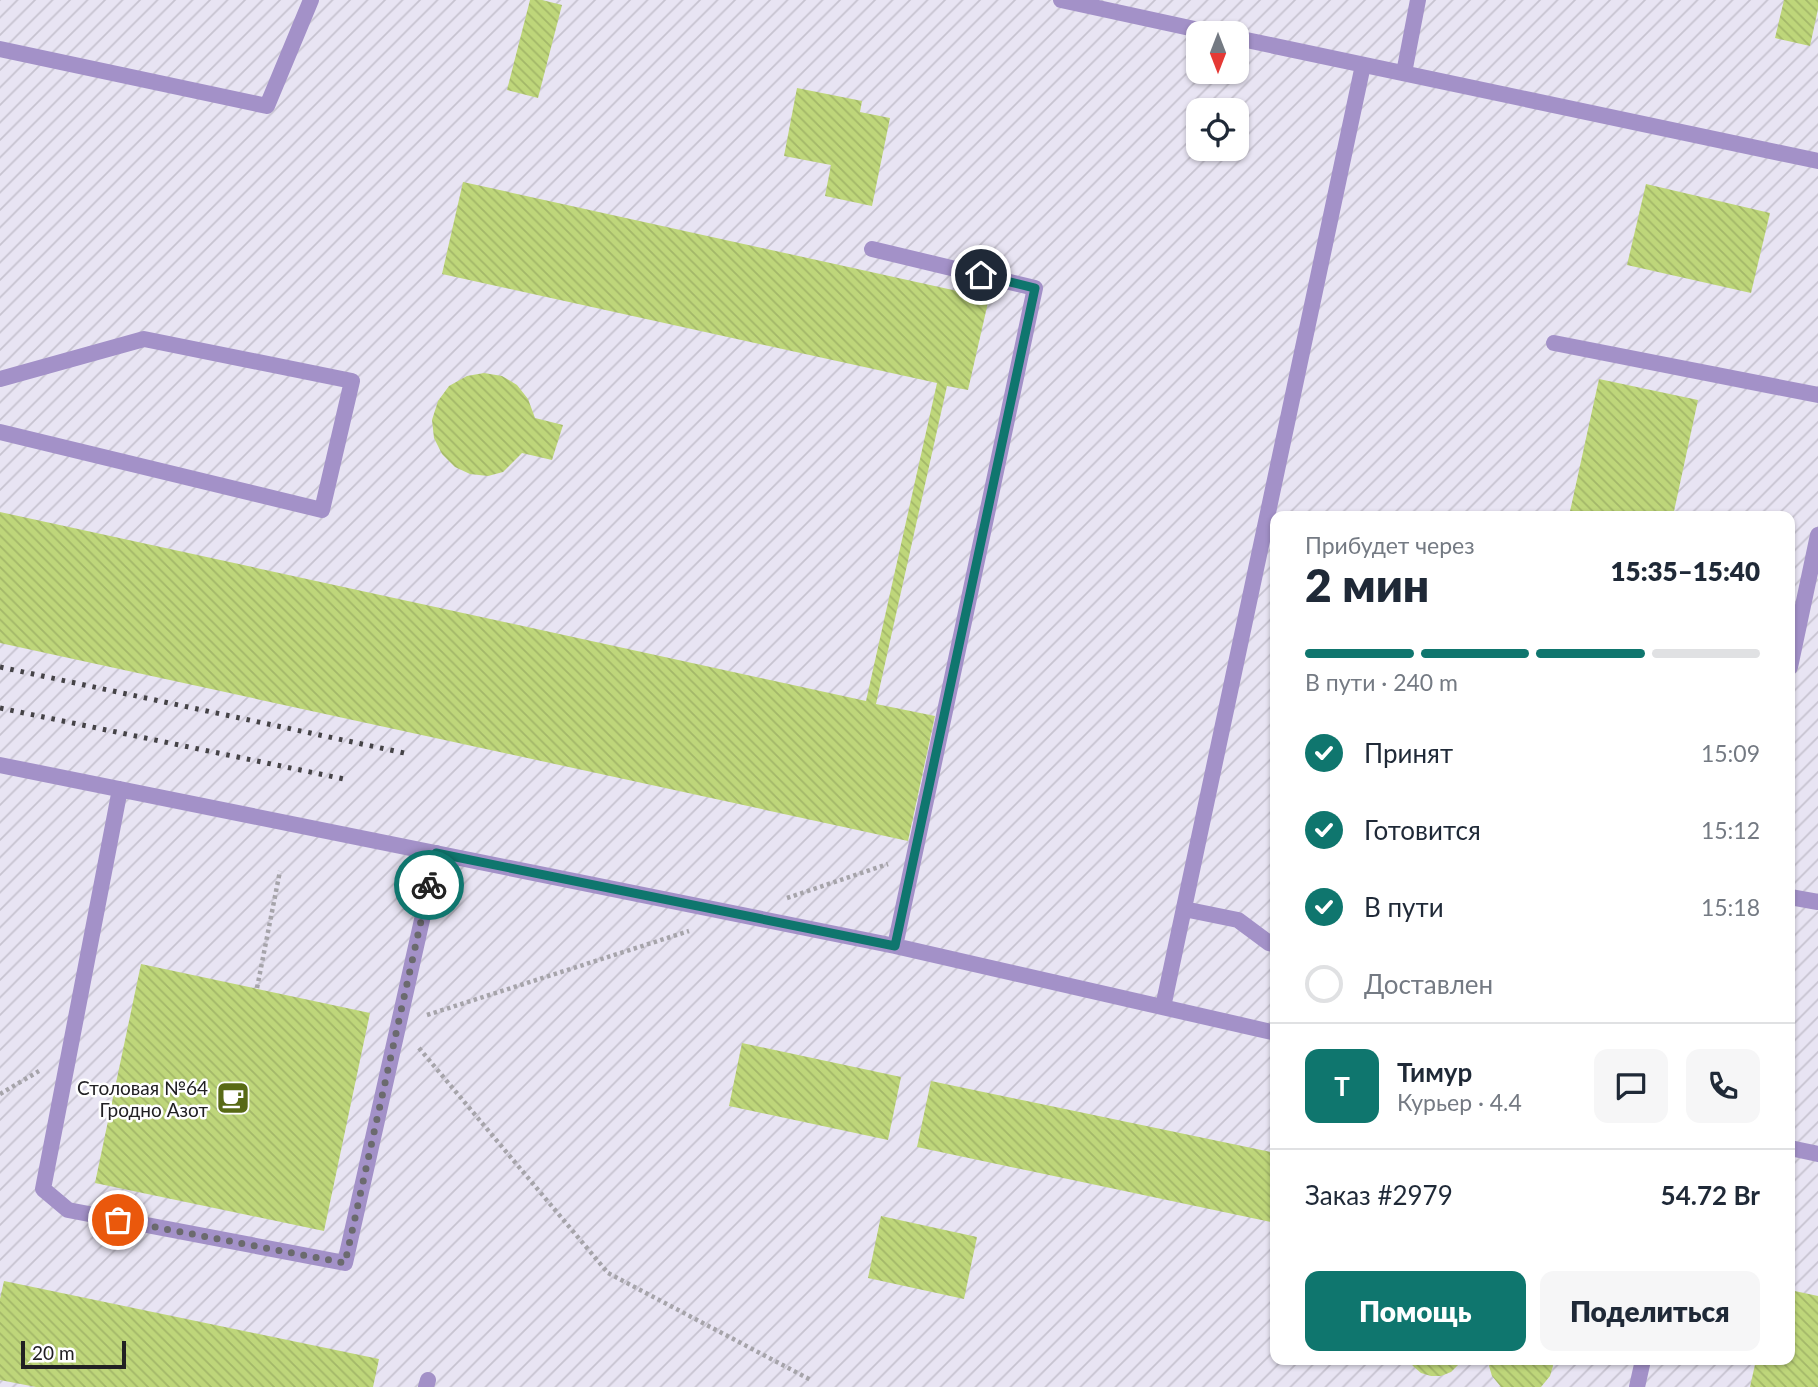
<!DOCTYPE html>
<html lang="ru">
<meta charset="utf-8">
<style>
body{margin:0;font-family:Lato,sans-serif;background:#f6f6f7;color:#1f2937;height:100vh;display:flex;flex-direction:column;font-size:26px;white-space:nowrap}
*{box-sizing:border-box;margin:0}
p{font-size:23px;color:#747a83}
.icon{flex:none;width:38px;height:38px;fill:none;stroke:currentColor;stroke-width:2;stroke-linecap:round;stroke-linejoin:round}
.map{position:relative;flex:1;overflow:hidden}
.drawer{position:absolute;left:1270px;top:511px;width:525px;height:854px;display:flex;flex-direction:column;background:#fff;border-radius:14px;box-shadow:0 2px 5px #0004}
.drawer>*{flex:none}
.needle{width:46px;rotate:180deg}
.tools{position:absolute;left:1186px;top:21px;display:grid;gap:14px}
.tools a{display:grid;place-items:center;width:63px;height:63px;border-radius:14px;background:#fff;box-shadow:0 2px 5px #0004;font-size:35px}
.scale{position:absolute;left:21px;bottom:18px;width:105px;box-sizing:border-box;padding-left:7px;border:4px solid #212023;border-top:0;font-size:19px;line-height:24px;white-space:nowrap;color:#212023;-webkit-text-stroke:5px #fff;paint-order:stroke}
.pin{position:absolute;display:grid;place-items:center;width:60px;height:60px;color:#fff;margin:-30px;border:4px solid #fff;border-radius:50%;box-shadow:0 2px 7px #0007}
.courier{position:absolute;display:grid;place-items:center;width:70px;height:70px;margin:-35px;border:5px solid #0f766e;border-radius:50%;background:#fff;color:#222;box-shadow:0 2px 9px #0007}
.summary em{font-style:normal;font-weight:800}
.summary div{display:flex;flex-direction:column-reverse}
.summary{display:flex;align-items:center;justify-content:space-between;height:119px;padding:0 35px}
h1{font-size:46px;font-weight:800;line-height:52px}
.bar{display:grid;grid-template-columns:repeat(4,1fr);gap:10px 7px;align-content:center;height:84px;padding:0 35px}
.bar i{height:9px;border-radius:5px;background:#e0e1e3}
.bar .selected{background:#0f766e}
.bar p{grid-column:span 4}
.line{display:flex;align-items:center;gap:18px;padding:0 35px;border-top:2px solid #e0e1e3}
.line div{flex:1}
.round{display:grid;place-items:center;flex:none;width:74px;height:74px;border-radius:14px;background:#f6f6f7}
ol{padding:0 35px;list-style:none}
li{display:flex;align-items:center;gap:21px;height:77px}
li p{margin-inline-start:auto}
li .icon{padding:7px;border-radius:50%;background:#0f766e;color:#fff;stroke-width:4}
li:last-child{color:#747a83}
li i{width:38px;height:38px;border:4px solid #e0e1e3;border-radius:50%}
.primary-button{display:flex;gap:14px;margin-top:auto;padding:14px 35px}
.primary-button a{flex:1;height:80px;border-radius:14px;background:#0f766e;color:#fff;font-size:28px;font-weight:800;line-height:80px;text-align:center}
.primary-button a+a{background:#f6f6f7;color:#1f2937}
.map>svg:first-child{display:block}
</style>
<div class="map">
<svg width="1818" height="1387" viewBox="0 0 1818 1387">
<defs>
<pattern id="industrial-furrows" width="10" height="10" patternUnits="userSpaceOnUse" patternTransform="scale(1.75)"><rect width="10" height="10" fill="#e8e4f3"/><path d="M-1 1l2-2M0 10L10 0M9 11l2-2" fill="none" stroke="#c7c3d0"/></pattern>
<pattern id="building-back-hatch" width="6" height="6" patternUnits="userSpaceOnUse" patternTransform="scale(1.75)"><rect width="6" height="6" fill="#bed67a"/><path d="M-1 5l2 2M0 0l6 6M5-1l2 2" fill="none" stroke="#a3b769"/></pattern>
</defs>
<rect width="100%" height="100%" fill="#f4f2fa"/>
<!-- industrial -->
<path fill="url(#industrial-furrows)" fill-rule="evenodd" d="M0 0H1818V1387H0ZM1199 33H1237V72H1199ZM1199 110H1237V149H1199ZM1276 516H1790V1360H1276Z"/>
<!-- building -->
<path fill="url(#building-back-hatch)" d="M530 0H542L562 5 538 98 507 90Z
M1784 0H1818V9L1810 46 1775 38Z
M797 88 862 101 860 112 890 118 872 206 825 196 831 165 784 156Z
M463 182 989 298 968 390 947 386 876 704 935 716 908 841 0 643V512L866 701 937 383 442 274Z
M1646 184 1770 213 1751 293 1627 265Z
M484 373 502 376 517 385 528 399 535 418 563 425 552 460 522 453 503 472 488 476 470 474 455 467 442 454 434 438 432 420 438 401 449 386 467 376Z
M1599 379 1698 400 1673 516H1569Z
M141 964 370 1013 324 1231 95 1183Z
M742 1043 901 1077 888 1140 729 1106Z
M931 1081 1276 1153V1223L917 1147Z
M881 1216 977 1237 964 1299 868 1278Z
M4 1281 379 1359 373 1387H36L0 1380V1299Z
M1790 1290 1818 1296V1387H1750L1756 1360H1790Z
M1408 1360H1463L1451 1372 1441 1376H1431L1421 1373 1413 1366Z
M1490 1360H1552L1553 1366 1550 1376 1541 1387H1501L1492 1376 1489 1366Z"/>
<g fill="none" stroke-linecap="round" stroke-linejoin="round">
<!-- path -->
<path stroke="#a6a4aa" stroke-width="4.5" stroke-dasharray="3.5 3.5" stroke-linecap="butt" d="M787 898 888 864
M257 988 280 871
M427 1015 689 931
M419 1048 608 1273 811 1380
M0 1094 39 1071"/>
<!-- service -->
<path stroke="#a391c8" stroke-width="16" d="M1061 0 1213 33
M1237 38 1818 161
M0 49 267 106 311 0
M1404 73 1418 0
M872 249 1035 288 895 946
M1554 343 1818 395
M0 379 144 339 352 381 322 510 0 432
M1790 667 1818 535
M0 765 895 946 1276 1033
M120 789 43 1189 68 1210 345 1263 437 853
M1790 897 1818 902
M1184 909 1238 920 1269 943 1276 945
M1163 1007 1363 65
M1790 1148 1818 1154
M426 1387 428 1380
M1637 1387 1643 1360"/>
<!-- rail -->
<path stroke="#454347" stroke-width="5" stroke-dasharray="3.5 7" stroke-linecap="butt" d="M0 667 409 754
M0 708 344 779"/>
</g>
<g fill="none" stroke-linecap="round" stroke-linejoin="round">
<!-- done -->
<path stroke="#6b6a6e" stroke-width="7" stroke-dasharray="0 12.6" d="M118 1220 345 1263 429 885"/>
<!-- route -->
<path stroke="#0f766e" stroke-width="9" d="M429 885 436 853 895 946 1035 288 981 275"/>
</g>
<!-- icons -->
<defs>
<symbol id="cafe-square" viewBox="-11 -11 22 22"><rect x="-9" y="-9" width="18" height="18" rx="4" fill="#586a15" stroke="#fff"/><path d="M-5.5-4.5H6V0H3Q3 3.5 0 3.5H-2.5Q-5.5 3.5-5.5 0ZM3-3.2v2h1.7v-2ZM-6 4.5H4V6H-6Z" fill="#fff"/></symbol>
</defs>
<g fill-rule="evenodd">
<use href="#cafe-square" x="214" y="1079" width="38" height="38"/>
</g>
<g text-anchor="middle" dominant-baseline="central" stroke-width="5" stroke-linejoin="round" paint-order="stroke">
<!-- poi labels -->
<g font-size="19" fill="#212023" stroke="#fff" text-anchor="end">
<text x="208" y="1087">Столовая №64<tspan x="208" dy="22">Гродно Азот</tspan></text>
</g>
</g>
</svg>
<div class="tools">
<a><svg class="needle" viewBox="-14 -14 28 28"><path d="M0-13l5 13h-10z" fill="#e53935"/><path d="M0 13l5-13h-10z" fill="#747a83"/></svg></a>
<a><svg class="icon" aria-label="locate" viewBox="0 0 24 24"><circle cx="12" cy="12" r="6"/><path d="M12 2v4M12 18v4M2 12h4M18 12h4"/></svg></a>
</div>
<div class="scale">20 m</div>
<div class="pin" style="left:118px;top:1220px;background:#ea580c"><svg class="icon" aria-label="bag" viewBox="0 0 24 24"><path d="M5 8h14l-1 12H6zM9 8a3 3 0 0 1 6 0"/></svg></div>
<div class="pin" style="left:981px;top:275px;background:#1f2937"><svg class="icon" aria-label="home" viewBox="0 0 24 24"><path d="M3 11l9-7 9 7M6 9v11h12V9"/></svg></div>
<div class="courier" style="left:429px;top:885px"><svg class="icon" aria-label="bike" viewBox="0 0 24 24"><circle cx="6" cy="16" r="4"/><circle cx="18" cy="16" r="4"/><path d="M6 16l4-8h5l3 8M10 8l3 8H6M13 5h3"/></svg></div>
<section class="drawer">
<div class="summary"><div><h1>2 мин</h1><p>Прибудет через</p></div><em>15:35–15:40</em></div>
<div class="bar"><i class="selected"></i><i class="selected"></i><i class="selected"></i><i></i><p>В пути · 240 m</p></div>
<ol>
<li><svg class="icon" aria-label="check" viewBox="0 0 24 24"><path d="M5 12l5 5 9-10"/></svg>Принят<p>15:09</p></li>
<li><svg class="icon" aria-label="check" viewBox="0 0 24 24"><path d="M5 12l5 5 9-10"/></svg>Готовится<p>15:12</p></li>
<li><svg class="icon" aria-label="check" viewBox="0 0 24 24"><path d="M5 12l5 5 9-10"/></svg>В пути<p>15:18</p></li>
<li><i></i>Доставлен</li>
</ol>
<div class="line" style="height:126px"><b class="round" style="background:#0f766e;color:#fff">Т</b><div><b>Тимур</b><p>Курьер · 4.4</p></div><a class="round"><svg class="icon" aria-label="chat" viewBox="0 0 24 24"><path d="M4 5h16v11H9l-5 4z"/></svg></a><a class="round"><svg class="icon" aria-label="phone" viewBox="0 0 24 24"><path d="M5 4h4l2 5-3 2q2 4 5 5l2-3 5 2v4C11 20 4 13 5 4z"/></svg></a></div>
<div class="line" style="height:91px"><div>Заказ #2979</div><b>54.72 Br</b></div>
<div class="primary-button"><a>Помощь</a><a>Поделиться</a></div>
</section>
</div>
